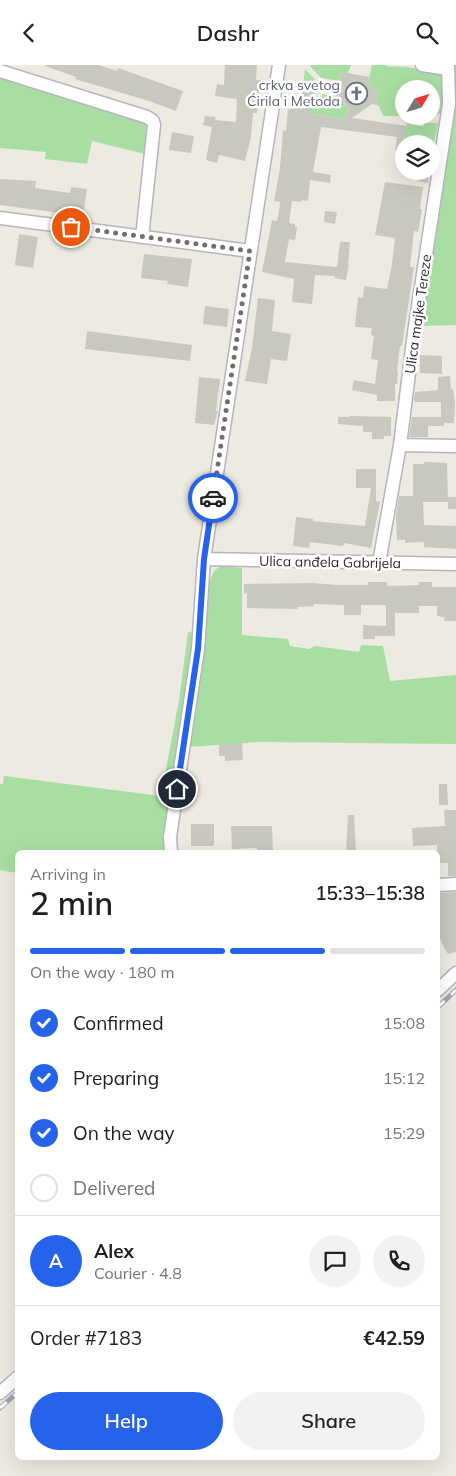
<!DOCTYPE html>
<meta charset="utf-8">
<style>
body{margin:0;font-family:Mulish,sans-serif;background:#f2f2f2;color:#202124;height:100vh;display:flex;flex-direction:column;font-size:19px;white-space:nowrap}
*{box-sizing:border-box;margin:0}
p{font-size:16px;color:#757577}
.icon{flex:none;width:28px;height:28px;fill:none;stroke:currentColor;stroke-width:2;stroke-linecap:round;stroke-linejoin:round}
.map{position:relative;flex:1;overflow:hidden}
.side{position:absolute;left:15px;top:785px;width:425px;height:610px;display:flex;flex-direction:column;background:#fff;border-radius:8px;box-shadow:0 5px 20px #0002}
.side>*{flex:none}
.needle{width:32px;rotate:52deg}
.buttons{position:absolute;left:395px;top:15px;display:grid;gap:10px}
.buttons a{display:grid;place-items:center;width:45px;height:45px;border-radius:50%;background:#fff;box-shadow:0 5px 20px #0002;font-size:25px}
.pin{position:absolute;display:grid;place-items:center;width:42px;height:42px;color:#fff;margin:-21px;border:2px solid #fff;border-radius:50%;box-shadow:0 1px 5px #0007}
.courier{position:absolute;display:grid;place-items:center;width:50px;height:50px;margin:-25px;border:4px solid #2563eb;border-radius:50%;background:#fff;color:#222;box-shadow:0 1px 6px #0007}
.summary em{font-style:normal;font-weight:600}
.summary div{display:flex;flex-direction:column-reverse}
.summary{display:flex;align-items:center;justify-content:space-between;height:85px;padding:0 15px}
h1{font-size:32px;font-weight:600;line-height:38px}
.bar{display:grid;grid-template-columns:repeat(4,1fr);gap:8px 5px;align-content:center;height:60px;padding:0 15px}
.bar i{height:6px;border-radius:4px;background:#e0e0e0}
.bar .on{background:#2563eb}
.bar p{grid-column:span 4}
.line{display:flex;align-items:center;gap:12px;padding:0 15px;border-top:1px solid #e0e0e0}
.line div{flex:1}
.round{display:grid;place-items:center;flex:none;width:52px;height:52px;border-radius:26px;background:#f2f2f2}
ol{padding:0 15px;list-style:none}
li{display:flex;align-items:center;gap:15px;height:55px}
li p{margin-inline-start:auto}
li .icon{padding:5px;border-radius:50%;background:#2563eb;color:#fff;stroke-width:4}
li:last-child{color:#757577}
li i{width:28px;height:28px;border:2px solid #e0e0e0;border-radius:50%}
.cta{display:flex;gap:10px;margin-top:auto;padding:10px 15px}
.cta a{flex:1;height:58px;border-radius:30px;background:#2563eb;color:#fff;font-size:20px;font-weight:600;line-height:58px;text-align:center}
.cta a+a{background:#f2f2f2;color:#202124}
header{display:flex;justify-content:space-between;align-items:center;height:65px;padding:0 15px;background:#fff;font-size:22px;font-weight:600}
.map>svg:first-child{display:block}
</style>
<header><svg class="icon" aria-label="back" viewBox="0 0 24 24"><path d="M15 5l-7 7 7 7"/></svg>Dashr<svg class="icon" aria-label="search" viewBox="0 0 24 24"><circle cx="10" cy="10" r="6"/><path d="M15 15l6 6"/></svg></header>
<div class="map">
<svg width="456" height="1411" viewBox="0 0 456 1411">
<rect width="100%" height="100%" fill="#edeae1"/>
<!-- green -->
<path fill="#a9dea3" d="M309 0H351L348 8 341 7 339 16 321 13Z
M372 0H386L389 2C398 0 429 5 441 7L445 13 440 49 431 50V24H404V51H405H383L379 41 376 40 378 24 371 23V20L368 17Z
M452 0H456V260L420 261Z
M305 4 318 18 317 23H315L314 29 302 27Z
M0 10 149 59V90L92 76 87 99 45 94 46 87 0 83Z
M322 29 334 31V33L343 34 344 39 348 41 346 54 302 48 310 42H320Z
M407 58H418V61H424V58H438L434 79 404 74Z
M222 501 242 503V570L288 574 290 581 309 584 315 581 359 587 361 580 383 581 390 616 456 610V679L260 677 187 682 209 522C211 513 212 504 222 501Z
M188 567 195 568 169 787 18 788 17 808 0 805V719H3L4 711 161 731 179 635Z"/>
<!-- building -->
<path fill="#c9c8bf" d="M45 0H99L117 6 118 3 183 26 176 46 149 36 75 14 76 12 45 1Z
M225 0H257L256 15H261L257 48H253L251 72 245 96 219 90 217 98 206 95 212 62 203 60 205 51 216 52 215 55 236 57 237 34 215 31 217 19 224 20Z
M341 7 369 12 368 16 372 23 378 24 376 40 372 39 352 53 407 61 404 73V86L395 85 397 72 321 62 313 107 331 110 330 118 310 115 308 136 302 135 301 137 292 136 289 158 295 159V162H297L295 175 289 174 285 197 337 202 340 177H350L348 200H349L346 215 335 213V211L315 210 312 239 292 237 294 214 262 207 272 155 277 156 279 147 280 137 274 136 280 103 283 65 286 66 288 44 290 45 291 39H295V34L300 35 302 27 312 28 309 49 346 54 348 42 341 34 334 33 337 17 339 18Z
M172 67 194 71 191 88 169 85Z
M420 106H429L428 118 418 116Z
M0 114 36 116 35 123 70 128 71 122 87 124 83 151 0 140Z
M385 117 423 122 420 144H422L418 167 414 166 410 202H414L402 281H400L397 306H398L397 319H395V336H377V330L352 325 354 315 375 319 378 295 371 294 374 271 371 270 372 263 355 262 358 232 363 233 364 221 387 224 392 199 395 173 375 170Z
M325 146 337 147 335 159 324 157Z
M19 169 38 172 33 203 15 200Z
M144 189 192 194 188 222 167 219 168 216 141 213Z
M258 233 275 235 272 266 291 269 287 296 271 294 267 319 245 316 252 283Z
M205 241 229 244 227 262 203 259Z
M87 266 192 280 190 296 85 284Z
M420 290 442 291V309L420 308Z
M450 311 451 325 453 324 455 337 454 358H444V361H428V372H409L412 352H441V337H414L415 327 438 325V312Z
M199 312 220 314 216 346H218L214 360 195 358Z
M350 351 391 352V371H384V374H372V367H363V361L338 359V352H350Z
M424 397 447 398 448 437H423L424 460 456 461V484L424 482V477L405 478V475H397L396 451 399 431H413V399H424Z
M356 404H376V436L380 437 371 483 344 478 343 481 310 477 309 483 293 481 296 452 313 454V456L365 461 371 423H356Z
M448 432H456V444H448Z
M368 517H387V521L419 520V517H432V522H456V556H444L445 552 437 551V541H419V548H395V571H375V574H363V560L386 561V540H361V550H344V540L314 539V541L297 542 298 544 247 543V528L244 529V519L313 518 337 520H368Z
M242 678 243 695 225 696V691H219V679Z
M439 719H447L448 740H439Z
M444 745H456V811H448V798H438L437 780 413 781 412 763 445 761Z
M348 750H354L356 788H346Z
M191 759H214V781H191Z
M231 761H272L273 788H258L257 783 232 784Z
M456 827V887L448 889 443 881 438 868V828Z"/>
<g fill="none" stroke-linecap="round" stroke-linejoin="round">
<defs>
<path id="minor" d="M422 0 448 4
M0 6 147 52 153 56 154 60 142 172
M0 153 250 186
M400 380 456 381
M204 494 456 499
M379 498 400 380 414 268 449 39 448 0
M171 788 170 772 198 584 204 494 279 0
M438 820 456 819
M438 925 456 908
M0 1328 18 1312"/>
</defs>
<!-- minor casing -->
<use href="#minor" stroke="#b5b4bf" stroke-width="15"/>
<!-- minor -->
<use href="#minor" stroke="#fff" stroke-width="12"/>
<defs>
<path id="rail" d="M438 942 456 925
M0 1343 18 1327"/>
</defs>
<!-- rail casing -->
<use href="#rail" stroke="#a5a4b5" stroke-width="5"/>
<!-- rail -->
<use href="#rail" stroke="#fff" stroke-width="3" stroke-dasharray="9" stroke-linecap="butt"/>
</g>
<g fill="none" stroke-linecap="round" stroke-linejoin="round">
<!-- done -->
<path stroke="#706f6c" stroke-width="5" stroke-dasharray="0 9" d="M71 162 250 186 213 433"/>
<!-- route -->
<path stroke="#2563eb" stroke-width="6" d="M177 724 198 584 204 494 213 433"/>
</g>
<!-- icons -->
<defs>
<symbol id="church-ring" viewBox="-11 -11 22 22"><circle r="9.5" fill="#fff" stroke="#6b7280" stroke-width="1.5"/><path d="M-1.2-6h2.4v3.5h3.3v2.4h-3.3V6h-2.4V-.1h-3.3v-2.4h3.3Z" fill="#6b7280"/></symbol>
</defs>
<g fill-rule="evenodd">
<use href="#church-ring" x="344" y="16" width="25" height="25"/>
</g>
<g text-anchor="middle" dominant-baseline="central" stroke-width="5" stroke-linejoin="round" paint-order="stroke">
<!-- worship labels -->
<g font-size="14" fill="#5b616d" stroke="#fff" text-anchor="end">
<text x="340" y="20">crkva svetog<tspan x="340" dy="16">Ćirila i Metoda</tspan></text>
</g>
<!-- street labels -->
<g font-size="14" fill="#2d2d2d" stroke="#fff">
<text transform="translate(418 249) rotate(-82)">Ulica majke Tereze</text>
<text transform="translate(330 497) rotate(1)">Ulica anđela Gabrijela</text>
</g>
</g>
</svg>
<div class="buttons">
<a><svg class="needle" viewBox="-14 -14 28 28"><path d="M0-13l5 13h-10z" fill="#e53935"/><path d="M0 13l5-13h-10z" fill="#757577"/></svg></a>
<a><svg class="icon" aria-label="layers" viewBox="0 0 24 24"><path d="M12 4l9 5-9 5-9-5zM3 14l9 5 9-5"/></svg></a>
</div>
<div class="pin" style="left:71px;top:162px;background:#ea580c"><svg class="icon" aria-label="bag" viewBox="0 0 24 24"><path d="M5 8h14l-1 12H6zM9 8a3 3 0 0 1 6 0"/></svg></div>
<div class="pin" style="left:177px;top:724px;background:#1f2937"><svg class="icon" aria-label="home" viewBox="0 0 24 24"><path d="M3 11l9-7 9 7M6 9v11h12V9"/></svg></div>
<div class="courier" style="left:213px;top:433px"><svg class="icon" aria-label="car" viewBox="0 0 24 24"><path d="M5 17H2v-5l4-1 3-4h7l3 4 3 1v5h-3M9 17h6M6 11h13"/><circle cx="7" cy="17" r="2"/><circle cx="17" cy="17" r="2"/></svg></div>
<section class="side">
<div class="summary"><div><h1>2 min</h1><p>Arriving in</p></div><em>15:33–15:38</em></div>
<div class="bar"><i class="on"></i><i class="on"></i><i class="on"></i><i></i><p>On the way · 180 m</p></div>
<ol>
<li><svg class="icon" aria-label="check" viewBox="0 0 24 24"><path d="M5 12l5 5 9-10"/></svg>Confirmed<p>15:08</p></li>
<li><svg class="icon" aria-label="check" viewBox="0 0 24 24"><path d="M5 12l5 5 9-10"/></svg>Preparing<p>15:12</p></li>
<li><svg class="icon" aria-label="check" viewBox="0 0 24 24"><path d="M5 12l5 5 9-10"/></svg>On the way<p>15:29</p></li>
<li><i></i>Delivered</li>
</ol>
<div class="line" style="height:90px"><b class="round" style="background:#2563eb;color:#fff">A</b><div><b>Alex</b><p>Courier · 4.8</p></div><a class="round"><svg class="icon" aria-label="chat" viewBox="0 0 24 24"><path d="M4 5h16v11H9l-5 4z"/></svg></a><a class="round"><svg class="icon" aria-label="phone" viewBox="0 0 24 24"><path d="M5 4h4l2 5-3 2q2 4 5 5l2-3 5 2v4C11 20 4 13 5 4z"/></svg></a></div>
<div class="line" style="height:65px"><div>Order #7183</div><b>€42.59</b></div>
<div class="cta"><a>Help</a><a>Share</a></div>
</section>
</div>
